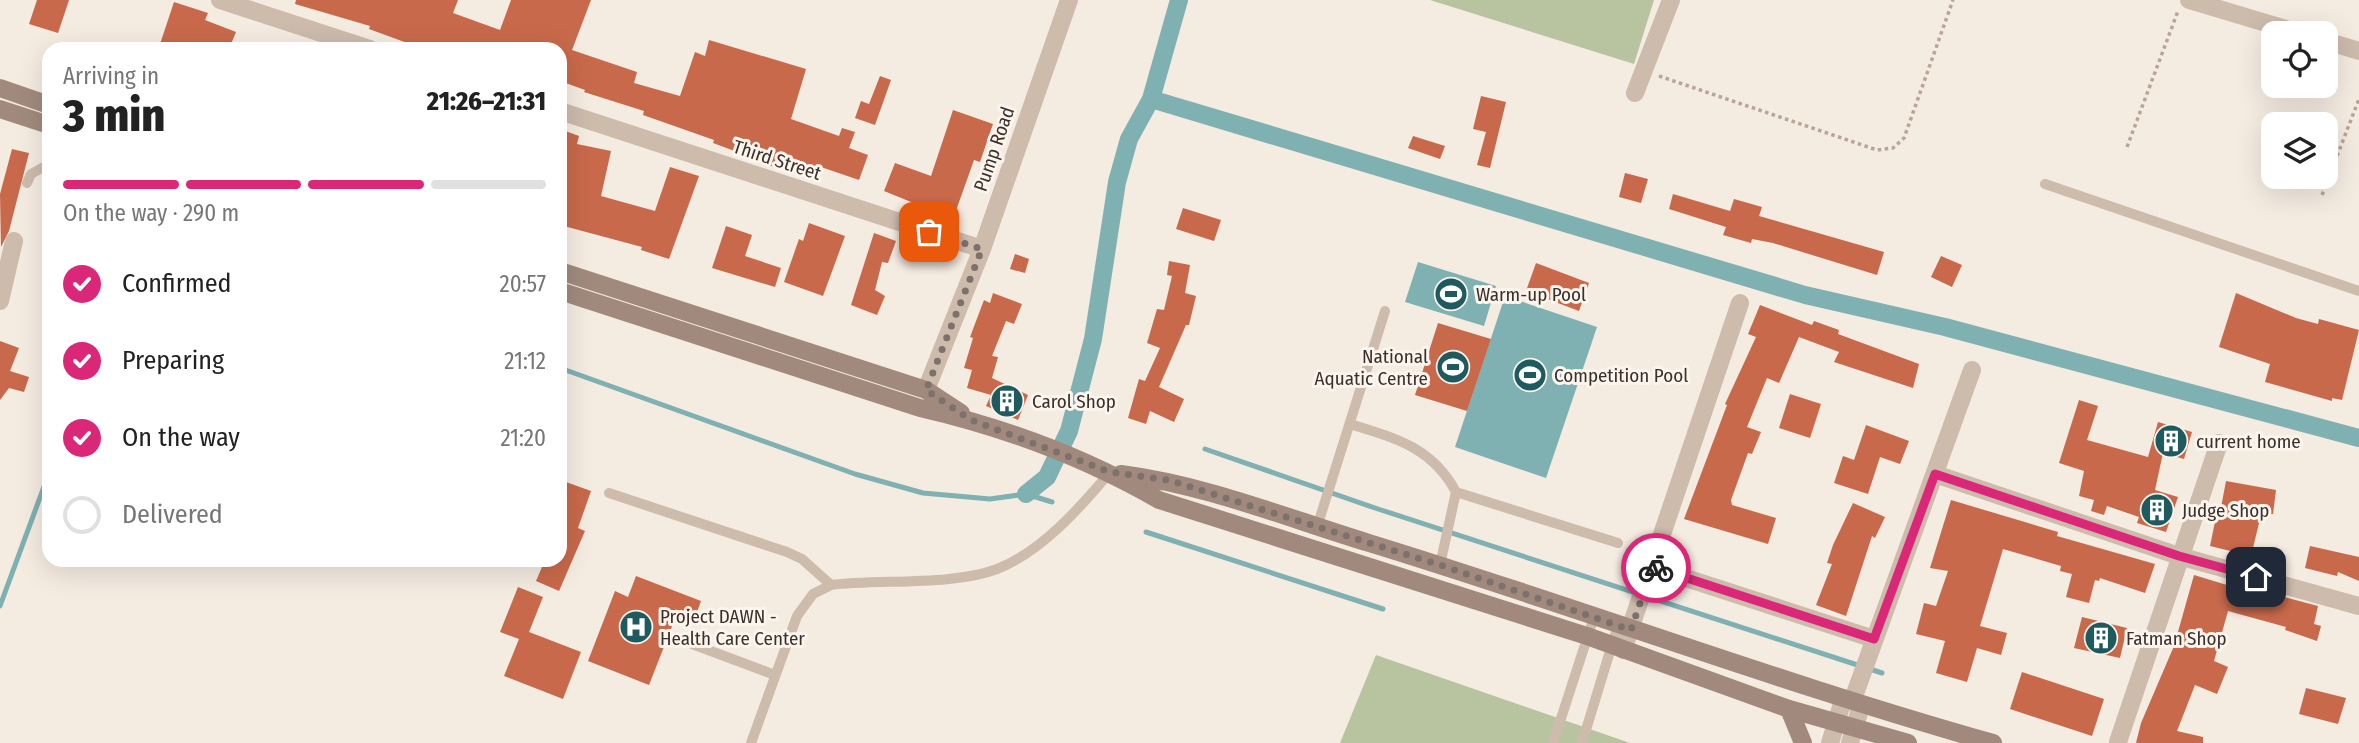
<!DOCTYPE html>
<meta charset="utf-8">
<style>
body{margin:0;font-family:"Fira Sans Condensed",sans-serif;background:#f2f2f2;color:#222;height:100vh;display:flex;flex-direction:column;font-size:26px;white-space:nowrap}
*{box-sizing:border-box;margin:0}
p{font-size:23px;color:#767676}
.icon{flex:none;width:38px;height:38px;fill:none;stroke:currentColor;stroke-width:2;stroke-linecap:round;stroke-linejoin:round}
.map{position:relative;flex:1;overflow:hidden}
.side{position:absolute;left:42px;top:42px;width:525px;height:525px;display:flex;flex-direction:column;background:#fff;border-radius:21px;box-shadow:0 7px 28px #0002}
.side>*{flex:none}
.controls{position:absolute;left:2261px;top:21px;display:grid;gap:14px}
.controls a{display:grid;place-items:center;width:77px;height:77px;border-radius:14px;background:#fff;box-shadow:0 7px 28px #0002;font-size:35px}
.pin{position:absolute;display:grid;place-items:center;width:60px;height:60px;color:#fff;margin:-30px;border-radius:14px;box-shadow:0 4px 10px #0006}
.courier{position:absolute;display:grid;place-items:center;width:70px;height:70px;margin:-35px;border:5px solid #db2777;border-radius:50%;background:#fff;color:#222;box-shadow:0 2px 9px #0007}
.headline em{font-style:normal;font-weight:800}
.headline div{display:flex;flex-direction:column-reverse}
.headline{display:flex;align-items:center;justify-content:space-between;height:119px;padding:0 21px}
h1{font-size:46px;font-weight:800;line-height:52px}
.bar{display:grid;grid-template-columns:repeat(4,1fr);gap:10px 7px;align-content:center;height:84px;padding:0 21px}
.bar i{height:9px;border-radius:5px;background:#e0e0e0}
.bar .on{background:#db2777}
.bar p{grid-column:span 4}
ol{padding:0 21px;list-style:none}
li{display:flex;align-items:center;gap:21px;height:77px}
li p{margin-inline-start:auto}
li .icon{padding:7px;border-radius:50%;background:#db2777;color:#fff;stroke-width:4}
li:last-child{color:#767676}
li i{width:38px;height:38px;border:4px solid #e0e0e0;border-radius:50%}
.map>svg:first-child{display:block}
</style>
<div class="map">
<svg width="2359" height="743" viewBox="0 0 2359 743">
<rect width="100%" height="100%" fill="#f4ebe1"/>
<!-- green -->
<path fill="#b8c4a0" d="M1430 0H1654L1634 64Z
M1376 655 1630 743H1340Z"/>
<!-- water -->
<path fill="#7fb0b2" d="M1418 262 1496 286 1484 326 1405 302Z
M1505 296 1597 327 1546 478 1455 447Z"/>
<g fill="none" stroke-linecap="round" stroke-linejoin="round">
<!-- stream -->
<path stroke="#7fb0b2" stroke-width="5" d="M560 368 855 474 923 493 990 499 1026 494 1052 502
M1205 449 1378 509 1882 673
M1146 532 1383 609
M0 606 49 473"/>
<!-- canal -->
<path stroke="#7fb0b2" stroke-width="18" d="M1151 99 1805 295 1945 327 2359 438
M1026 494 1047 477 1069 431 1093 339 1117 182 1129 139 1151 99 1179 0"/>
</g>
<!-- building -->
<path fill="#c8694b" d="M37 0H69L58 33 29 24Z
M296 0H458L453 13 500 30 511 0H591L572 50 637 72 634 83 680 96 695 52 705 56 709 40 806 69 791 119 839 136 842 128 855 132 849 148 868 155 859 180 821 167 817 181 747 158 748 156 713 143 714 140 643 115 644 111 584 92 585 90 560 81V49H408L410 44 369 29 370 26 295 4Z
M174 2 208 13 205 20 236 32 229 49H174L160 44Z
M880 76 891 80 875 125 855 118 861 101 869 104Z
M1481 96 1506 102 1490 168 1477 165 1486 132 1473 129Z
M953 110 993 124 980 162 974 160 953 219 884 191 895 163 931 176Z
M560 129 579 136 577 144 611 151 601 196 655 211 670 167 699 176 669 259 641 250 642 247 560 225Z
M1413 136 1445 146 1440 159 1408 148Z
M12 149 29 153 9 231 1 247 0 194Z
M1625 173 1648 179 1641 203 1619 197Z
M1673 194 1730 211 1734 199 1762 207 1759 216 1884 252 1877 275 1773 243 1752 239 1751 243 1723 235 1726 227 1669 209Z
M1183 208 1221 220 1214 241 1176 229Z
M809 223 845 236 823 296 784 282 799 239 803 241Z
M726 226 752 235 745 256 781 268 775 287 712 268Z
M874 233 896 241 888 263 882 262 875 290 885 296 877 315 851 305Z
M1015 254 1029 259 1025 273 1010 269Z
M1941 256 1962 265 1952 287 1931 277Z
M1169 261 1190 265 1185 293 1196 296 1189 325H1186L1159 387 1184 399 1174 422 1150 411 1146 424 1128 418 1139 379 1145 381 1160 348 1147 343 1157 309 1164 310 1172 276 1167 275Z
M1536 263 1589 283 1579 311 1526 291Z
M993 293 1022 304 1014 324 1006 321 992 356 998 357 992 378 1028 395 1018 420 986 406 991 395 967 388 972 370 964 368 973 338 970 337 984 300 990 303Z
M2236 293 2296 318 2318 324 2319 319 2359 330 2342 400 2332 398V401L2265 382 2270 364 2219 347Z
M1760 305 1812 325 1814 321 1839 330 1838 334 1919 364 1913 388 1834 362 1839 352 1799 337 1779 383 1767 378 1747 427 1761 432 1752 454 1748 453 1731 500 1732 505 1776 518 1768 544 1684 519 1727 405 1725 404 1756 337 1748 334Z
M1438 323 1491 339 1467 411 1415 395Z
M0 341 19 348 10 371 29 377 24 392 9 388 0 400Z
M1790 394 1821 404 1810 438 1779 428Z
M2079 400 2098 406 2087 440 2148 457 2158 422 2192 432 2184 459 2163 453 2155 490 2178 497 2166 532 2137 523 2139 517 2107 506 2104 515 2091 511 2094 500 2079 496 2084 471 2059 463Z
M1866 425 1909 441 1900 464 1880 457 1868 494 1834 483 1843 456 1854 460Z
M2226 481 2276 490 2273 514 2261 515 2251 556 2210 546 2216 517 2219 518Z
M566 482 591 491 578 528 585 531 559 591 536 581 545 560H560V498Z
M1951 500 2058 532 2057 536 2155 564 2145 593 2100 578 2099 581 2095 580 2089 603 2066 597 2072 574 2060 571 2061 566 2003 549 1980 626 2007 633 2001 655 1977 648 1967 682 1936 673 1945 641 1916 634 1924 603 1936 606 1948 571 1930 568Z
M1853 503 1885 517 1875 538 1872 536 1846 616 1816 605 1832 564 1827 563 1833 545Z
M2310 546 2359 557V581L2338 572 2337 576 2305 568Z
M2194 575 2250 592 2251 588 2318 606 2314 624 2321 626 2317 641 2285 630 2286 627 2228 611 2214 661 2228 667 2217 694 2195 685 2177 731 2203 737V743H2136L2141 723 2174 646Z
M636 576 701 601 693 623 676 616 649 685 588 661 615 591 628 597Z
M518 587 543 597 529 632 581 652 563 699 504 676 519 639 500 632Z
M2082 617 2127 628 2120 658 2074 648Z
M2022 672 2104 699 2092 736 2010 709Z
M2306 688 2346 698 2338 724 2299 714Z"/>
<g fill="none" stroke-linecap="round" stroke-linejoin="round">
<!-- path -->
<path stroke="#b9a596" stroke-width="3.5" stroke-dasharray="3.5 3.5" stroke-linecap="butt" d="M1659 76 1877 150 1893 148 1904 138 1953 0
M2127 147 2178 11
M2322 195 2359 99"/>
<!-- lane -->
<path stroke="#cdbbac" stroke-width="10" d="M27 183 31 174 49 164
M2045 184 2359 291
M1350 424C1395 438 1432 447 1456 492L1440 565
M1456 492 1618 543
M609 493 787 552 802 559 831 585
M1317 527 1385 311
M692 644 775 675
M751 743 797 616 813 594 831 585C879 579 953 586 997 569 1041 552 1080 508 1110 472
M1553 743 1594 617
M1582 743 1618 625"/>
<!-- street -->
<path stroke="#cdbbac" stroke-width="18" d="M220 0 370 49
M2189 0 2299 33
M2326 41 2359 51
M1635 93 1671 0
M560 111 982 249
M0 301 14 241
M926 390 982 249 1069 0
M1935 474 2179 556 2359 606
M1652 567 1874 639
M1623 650 1740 303
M1852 702 1972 370
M2118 742 2219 443
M1830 743 1843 700
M1850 743 1861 706"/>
<!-- secondary -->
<path stroke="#a18a7d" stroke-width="18" d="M0 88 49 105
M0 109 49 125
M560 271 926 390 961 413
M560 291 920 408C1003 427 1084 457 1159 500L1587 636 1789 709 1908 743
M1121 474C1206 485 1287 518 1369 543 1578 607 1783 684 1993 743
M1789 709 1803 743"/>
</g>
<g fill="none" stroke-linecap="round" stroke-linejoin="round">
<!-- done -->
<path stroke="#7c716b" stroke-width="7" stroke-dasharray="0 12.6" d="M929 232 982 249 926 390 971 420 1110 472 1168 480 1440 565 1631 630 1652 567 1656 568"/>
<!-- route -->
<path stroke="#db2777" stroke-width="9" d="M1656 568 1874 639 1935 474 2179 556 2256 577"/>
</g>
<!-- icons -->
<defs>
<symbol id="stadium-disc" viewBox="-11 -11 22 22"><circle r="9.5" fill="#1f5a5e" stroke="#fbf5ee"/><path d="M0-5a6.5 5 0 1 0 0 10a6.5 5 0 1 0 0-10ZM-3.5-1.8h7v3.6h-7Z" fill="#fff"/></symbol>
<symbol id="building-disc" viewBox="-11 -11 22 22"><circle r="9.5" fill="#1f5a5e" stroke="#fbf5ee"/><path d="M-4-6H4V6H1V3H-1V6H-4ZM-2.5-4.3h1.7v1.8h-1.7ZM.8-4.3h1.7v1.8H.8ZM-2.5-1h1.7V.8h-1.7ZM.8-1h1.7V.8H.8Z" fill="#fff"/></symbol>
<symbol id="hospital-disc" viewBox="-11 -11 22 22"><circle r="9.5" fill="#1f5a5e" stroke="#fbf5ee"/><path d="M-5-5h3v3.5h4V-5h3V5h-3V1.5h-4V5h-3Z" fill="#fff"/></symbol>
</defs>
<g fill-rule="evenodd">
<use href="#stadium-disc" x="1432" y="275" width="38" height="38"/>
<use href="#stadium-disc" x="1434" y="348" width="38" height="38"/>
<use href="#stadium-disc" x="1511" y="356" width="38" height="38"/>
<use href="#building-disc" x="988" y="382" width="38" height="38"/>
<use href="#building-disc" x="2152" y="422" width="38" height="38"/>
<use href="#building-disc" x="2138" y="491" width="38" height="38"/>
<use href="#hospital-disc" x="617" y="608" width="38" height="38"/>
<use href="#building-disc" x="2082" y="619" width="38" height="38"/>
</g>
<g text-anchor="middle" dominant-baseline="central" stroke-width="6" stroke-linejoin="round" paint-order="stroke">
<!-- street labels -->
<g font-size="19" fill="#3b302b" stroke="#fbf5ee">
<text transform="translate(994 149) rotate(-71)">Pump Road</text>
<text transform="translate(777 160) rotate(18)">Third Street</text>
</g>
<!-- poi labels -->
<g font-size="19" fill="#3b302b" stroke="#fbf5ee" text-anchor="start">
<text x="1476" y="294">Warm-up Pool</text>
<text x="1428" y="356" text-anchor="end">National<tspan x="1428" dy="22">Aquatic Centre</tspan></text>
<text x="1554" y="375">Competition Pool</text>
<text x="1032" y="401">Carol Shop</text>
<text x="2196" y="441">current home</text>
<text x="2182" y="510">Judge Shop</text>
<text x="660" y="616">Project DAWN -<tspan x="660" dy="22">Health Care Center</tspan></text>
<text x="2126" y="638">Fatman Shop</text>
</g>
</g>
</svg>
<div class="controls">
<a><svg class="icon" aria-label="locate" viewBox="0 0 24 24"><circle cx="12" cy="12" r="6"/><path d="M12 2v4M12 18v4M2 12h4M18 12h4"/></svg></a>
<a><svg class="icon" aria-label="layers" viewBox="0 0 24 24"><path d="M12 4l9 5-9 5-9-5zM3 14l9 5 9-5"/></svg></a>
</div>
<div class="pin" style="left:929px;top:232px;background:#ea580c"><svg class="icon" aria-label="bag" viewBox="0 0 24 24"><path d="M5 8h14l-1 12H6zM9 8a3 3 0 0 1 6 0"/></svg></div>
<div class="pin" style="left:2256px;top:577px;background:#1f2937"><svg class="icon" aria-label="home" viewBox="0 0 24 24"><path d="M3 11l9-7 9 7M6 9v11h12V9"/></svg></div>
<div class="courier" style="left:1656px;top:568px"><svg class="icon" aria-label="bike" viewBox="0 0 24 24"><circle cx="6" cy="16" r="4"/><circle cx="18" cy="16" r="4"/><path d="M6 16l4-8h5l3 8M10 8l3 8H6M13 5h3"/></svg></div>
<section class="side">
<div class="headline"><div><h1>3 min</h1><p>Arriving in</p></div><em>21:26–21:31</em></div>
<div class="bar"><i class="on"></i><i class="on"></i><i class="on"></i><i></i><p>On the way · 290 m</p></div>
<ol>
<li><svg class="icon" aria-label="check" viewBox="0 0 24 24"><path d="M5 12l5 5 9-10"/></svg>Confirmed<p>20:57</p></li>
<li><svg class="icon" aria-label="check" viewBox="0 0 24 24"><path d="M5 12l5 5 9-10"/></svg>Preparing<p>21:12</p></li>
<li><svg class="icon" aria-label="check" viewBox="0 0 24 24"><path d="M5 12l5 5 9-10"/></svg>On the way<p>21:20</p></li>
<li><i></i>Delivered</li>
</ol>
</section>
</div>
